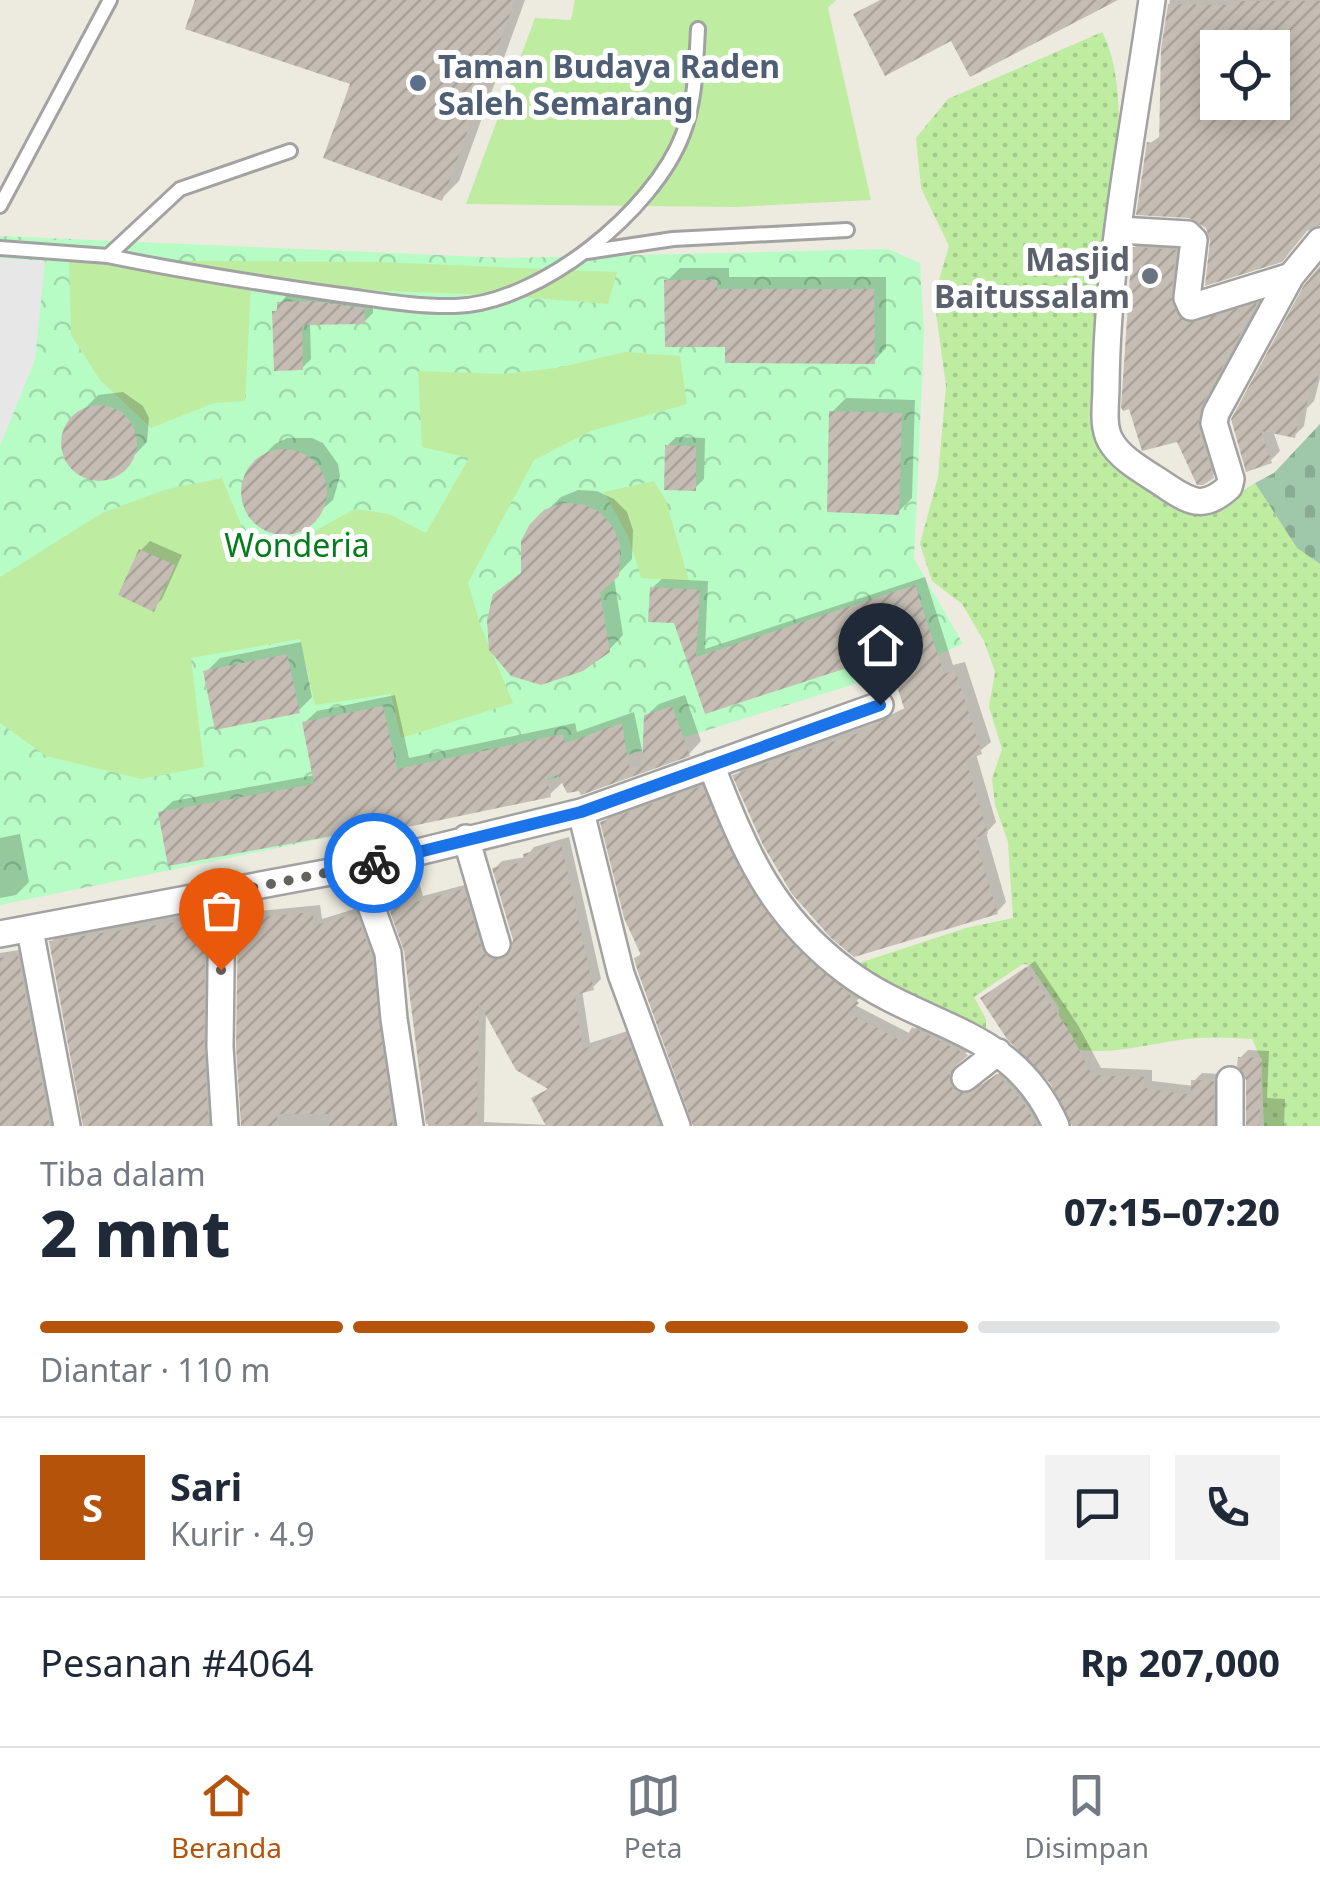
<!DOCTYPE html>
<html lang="id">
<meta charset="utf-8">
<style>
body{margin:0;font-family:"Noto Sans",sans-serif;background:#f2f2f3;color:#1f2937;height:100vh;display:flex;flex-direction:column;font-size:38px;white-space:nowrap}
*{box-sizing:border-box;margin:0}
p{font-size:32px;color:#747a83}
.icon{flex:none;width:55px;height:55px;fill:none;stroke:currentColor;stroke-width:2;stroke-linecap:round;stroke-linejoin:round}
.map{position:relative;height:1126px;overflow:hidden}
.sheet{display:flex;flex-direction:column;background:#fff;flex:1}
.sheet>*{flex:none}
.buttons{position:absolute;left:1200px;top:30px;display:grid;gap:20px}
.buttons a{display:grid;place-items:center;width:90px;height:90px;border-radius:0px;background:#fff;box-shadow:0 5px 25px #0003;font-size:50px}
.pin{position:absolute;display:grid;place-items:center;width:85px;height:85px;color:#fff;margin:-102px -42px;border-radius:50% 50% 50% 0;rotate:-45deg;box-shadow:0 0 10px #0007}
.pin .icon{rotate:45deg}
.courier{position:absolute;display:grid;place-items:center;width:100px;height:100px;margin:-50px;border:8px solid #1a73e8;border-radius:50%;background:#fff;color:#222;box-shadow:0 2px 12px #0007}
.headline em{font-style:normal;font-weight:800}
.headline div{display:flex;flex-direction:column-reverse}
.headline{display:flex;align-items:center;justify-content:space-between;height:170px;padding:0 40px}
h1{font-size:65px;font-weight:800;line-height:75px}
.bar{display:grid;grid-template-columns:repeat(4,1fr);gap:15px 10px;align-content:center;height:120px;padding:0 40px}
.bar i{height:12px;border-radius:8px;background:#e0e1e3}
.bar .current{background:#b45309}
.bar p{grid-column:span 4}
.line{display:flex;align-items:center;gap:25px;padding:0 40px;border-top:2px solid #e0e1e3}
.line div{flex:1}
.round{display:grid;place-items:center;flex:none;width:105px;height:105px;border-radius:0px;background:#f2f2f3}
.tabs{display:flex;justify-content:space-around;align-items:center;height:140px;border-top:2px solid #e0e1e3;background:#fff;font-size:28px;color:#747a83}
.tabs a{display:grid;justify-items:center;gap:5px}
.tabs .current{color:#b45309}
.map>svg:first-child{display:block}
</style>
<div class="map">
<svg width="1320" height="1126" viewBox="0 0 1320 1126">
<defs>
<pattern id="grass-dots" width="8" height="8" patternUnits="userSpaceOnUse" patternTransform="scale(2.5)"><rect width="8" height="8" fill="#beeca1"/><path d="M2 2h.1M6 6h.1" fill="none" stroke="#a3ca8a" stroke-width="1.8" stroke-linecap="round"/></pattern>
<pattern id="cemetery-stones" width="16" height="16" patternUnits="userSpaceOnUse" patternTransform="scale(2.5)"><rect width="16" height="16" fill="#9fc8aa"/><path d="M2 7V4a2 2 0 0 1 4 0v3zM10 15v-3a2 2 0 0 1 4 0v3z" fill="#88ab92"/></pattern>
<pattern id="park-crowns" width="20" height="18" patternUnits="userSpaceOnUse" patternTransform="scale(2.5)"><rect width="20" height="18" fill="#b8fcc5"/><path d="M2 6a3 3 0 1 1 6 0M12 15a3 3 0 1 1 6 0" fill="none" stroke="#9ed7a9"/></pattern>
<pattern id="building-hatch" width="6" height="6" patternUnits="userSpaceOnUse" patternTransform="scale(2.5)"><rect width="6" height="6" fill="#c5bdb3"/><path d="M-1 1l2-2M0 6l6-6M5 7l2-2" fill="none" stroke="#a9a299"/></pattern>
</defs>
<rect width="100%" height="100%" fill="#edeadf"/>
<!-- grass -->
<path fill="url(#grass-dots)" d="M1102 32C1139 99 1106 274 1097 353 1082 408 1114 439 1145 481L1233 497 1255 483 1297 548 1320 564V1126H1264L1261 1059 1252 1039C1231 1038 1209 1037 1187 1039 1151 1043 1112 1056 1075 1049L1059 1015V1008L1030 965 1023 964 974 997 986 1019V1030L978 1031 896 990 856 964 966 928 1013 918 1008 842 995 805 992 779 1002 749 989 707 995 672 984 641 962 604 932 581 920 544 938 477 946 386 934 297 949 246 921 188 916 138 948 99Z"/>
<!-- cemetery -->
<path fill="url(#cemetery-stones)" d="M1320 424V564L1297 548 1255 483 1274 473Z"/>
<!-- park -->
<path fill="url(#park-crowns)" d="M0 236 508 258 888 249 920 263 924 335 914 559 963 644 912 666 433 816 0 905Z"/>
<!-- garden -->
<path fill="#beeca1" d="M575 0H836L828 8 871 200 735 207 466 204 535 18 571 20Z
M69 260 380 262 617 272 608 304 495 295 251 286 245 401 214 403 151 428 100 380 71 335Z
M625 352 680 356 687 404 591 431 534 460 468 583 480 624 513 703 401 738 391 694 315 705 300 639 191 658 204 767 141 779 46 756 0 723V577L102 513 167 489 222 478 254 556 309 534 355 509 389 514 426 533 469 458 422 447 418 371 502 374 557 368Z
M654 481 666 501 689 581 641 578 629 538 604 492Z"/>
<!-- parking -->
<path fill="#e7e7e7" d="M0 258 45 261 35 360 0 446Z"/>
<!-- shadow -->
<path fill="#0003" fill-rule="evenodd" d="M197 0H525L459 181 441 199 353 82Z
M1170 0H1320V223L1213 241 1208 227 1149 144 1162 135 1164 49ZM1218 48H1272V102H1218Z
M1152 231 1192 233 1193 297 1271 289 1215 409 1230 459 1212 476 1134 248Z
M680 268H729V277H886V348L874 361 727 344 667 281Z
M1320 270V378L1314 401 1307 408 1304 426 1295 435 1273 431 1280 451 1270 461 1234 419Z
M288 293 373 300V313L364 322 310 323 311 359 302 368 275 312Z
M123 392 143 406 149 418 147 442 114 476 103 479 78 473 64 453 66 428 98 395Z
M846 398 915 400 912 498 898 512 832 412Z
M676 437 705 438 704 479 695 488 667 446Z
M287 438H312L323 443 338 464 340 476 333 500 297 531 285 533 261 525 246 505 245 480 260 459 275 444Z
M578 490 597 491 614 499 627 512 633 530 632 559 614 578 623 635 609 650 495 596 523 571 532 525 561 497Z
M150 541 182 555 162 599 153 608 141 550Z
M925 577 953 665 965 662 991 742 976 754 996 822 986 833 1006 902 997 912 736 776 745 766 872 724 907 707 888 652 706 711 676 621 652 588 662 579 708 581 705 649Z
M301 642 312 697 298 711 206 672 220 658Z
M395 695 409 758 575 723 577 732 634 712 644 760 646 716 659 704 685 695 701 741 689 754 582 792 564 781 550 794 407 826 395 838 355 840 340 832 160 813 173 801 315 775 304 723 317 711Z
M710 780 756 879 864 994 853 1004 911 1034 921 1021 973 1046 956 1063 959 1079 967 1086 984 1084 1006 1068 1050 1126H695L636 958 642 953 603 823 611 815Z
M20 834 29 882 16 895 0 898V838Z
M569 837 601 979 593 987 582 990 590 1043 634 1029 672 1126H428L407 951 381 879 389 871 414 865 423 896 472 883 494 949 510 953 515 940 494 869 502 861 526 857 534 847ZM486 1009 550 1087 535 1099 549 1125 484 1122Z
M320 905 322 919 364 906 379 948 405 1126H244L240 920 248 912Z
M198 913V917L212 916 220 1126H85L51 942 59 934Z
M26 949 61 1126H0V953Z
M1035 961 1078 1025 1101 1068 1152 1070V1081L1194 1086V1081L1202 1073 1221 1074 1227 1126H1093L983 998Z
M1248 1050 1269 1051 1267 1098 1285 1099 1284 1126H1249V1079L1240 1058Z"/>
<!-- building -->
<path fill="url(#building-hatch)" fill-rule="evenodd" d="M195 0H515L442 201 323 158 350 84 185 29Z
M880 0H1118L970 77 951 41 885 76 853 14Z
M1231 1H1320V225L1307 231 1282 262 1205 286 1210 241 1206 228 1189 218 1136 215 1147 142 1159 144 1161 49 1168 4 1231 5ZM1224 34 1272 35V102H1218V43H1224Z
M1132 247 1176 250 1171 297 1177 314 1187 323 1257 303 1200 409 1198 428 1214 478 1203 485H1197L1177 442 1142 451 1129 409 1123 411 1121 407Z
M1320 266V364L1316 386 1311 385 1305 413 1300 412 1295 438 1261 431 1272 463 1246 472 1231 419 1304 285Z
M664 280H717V289H874L875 364 725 363V347H665Z
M312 301 364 308 365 324 302 325 303 370 274 371 272 311H277V302Z
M61 443a38 38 0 1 1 76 0a38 38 0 1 1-76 0Z
M829 411 902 413 899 515 827 512Z
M665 445 696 446V491L664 490Z
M241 492a43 43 0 1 1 86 0a43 43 0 1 1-86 0Z
M562 503 582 504 600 512 613 527 620 545 619 576 600 593 610 652 583 671 541 685 511 676 489 650 487 620 493 594 521 573V541L530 524 544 510Z
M139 549 175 565 154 612 118 595Z
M915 585 944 674 955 670 982 754 966 760 988 834 975 838 998 914 854 957 831 938 792 894 763 845 732 775 865 731 864 728 905 711 887 655 705 714 674 623 648 622 650 587 700 590 696 657Z
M287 654 300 713 215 730 203 671Z
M383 706 397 769 563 734 565 743 622 723 629 767 642 766 644 715 672 706 690 756 581 795 579 791 567 793 558 775 547 779 551 797 393 830 396 841 355 851 353 843 340 845 338 835 168 866 158 812 314 784 302 722Z
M702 786 749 887 786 938 859 1003 848 1013 904 1042 912 1027 968 1055 950 1071 949 1081 953 1089 968 1094 997 1074 1024 1103 1037 1126H693L637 969 634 958 641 955 624 918 600 822Z
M561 843 594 990 575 995 583 1049 626 1035 660 1126H546L531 1098 548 1089 516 1070 479 1003 477 1125 426 1124 404 951 378 878 406 872 415 902 464 889 482 949 487 956 501 960 509 954 513 940 492 868 525 862 523 854Z
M313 912 314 926 356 913 372 957 393 1126H329L330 1114H277L278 1126H241L236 1047 238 919Z
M190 920 191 924 205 923 204 1047 209 1126H83L49 941Z
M18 955 50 1126H0V958Z
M1026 967 1071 1034 1092 1075 1145 1077 1144 1088 1191 1095V1080L1214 1081V1126H1072L1050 1083 1007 1039 980 998Z
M1238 1057 1262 1058 1259 1126H1246V1080L1237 1066Z"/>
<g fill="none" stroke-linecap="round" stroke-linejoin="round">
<defs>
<path id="service" d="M0 206 110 0
M0 248 108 256 180 189 290 151
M587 252 673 239 847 230
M108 256C186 272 263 284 341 295 379 300 418 307 455 306 539 304 654 211 683 134 696 100 696 64 698 29"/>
<path id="minor" d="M1152 0C1134 128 1107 258 1106 387 1106 403 1102 425 1110 440 1121 461 1151 475 1169 488 1193 504 1206 508 1229 487L1231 479 1214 423 1216 413 1291 276 1320 241
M1119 230 1188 234 1194 240 1187 298 1191 307 1291 276
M711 765C745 851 769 913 847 972 925 1030 1013 1027 1056 1126
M581 812 621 974 677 1126
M466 838 497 944
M357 867 388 953 394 1019 410 1126
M222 894 220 1047 225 1126
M30 930 67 1126
M0 934 357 867 581 812 880 705
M965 1078 998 1052
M1230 1126V1080"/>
</defs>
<!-- service casing -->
<use href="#service" stroke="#a2a2a2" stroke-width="18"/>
<!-- minor casing -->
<use href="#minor" stroke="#a2a2a2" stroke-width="30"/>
<!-- service -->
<use href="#service" stroke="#fff" stroke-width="12"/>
<!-- minor -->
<use href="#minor" stroke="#fff" stroke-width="25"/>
</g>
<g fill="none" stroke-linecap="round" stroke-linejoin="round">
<!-- done -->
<path stroke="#646360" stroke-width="10" stroke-dasharray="0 18" d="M221 970 222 894 374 863"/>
<!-- route -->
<path stroke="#1a73e8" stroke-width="12" d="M374 863 581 812 880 705"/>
</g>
<!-- markers -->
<circle fill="#5c6f8a" stroke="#fff" stroke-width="4" cx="418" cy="83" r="10"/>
<circle fill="#6b7280" stroke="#fff" stroke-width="4" cx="1150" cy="276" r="10"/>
<g text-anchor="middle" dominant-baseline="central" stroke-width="10" stroke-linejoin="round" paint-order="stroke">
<!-- service labels -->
<g font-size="32" font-weight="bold" fill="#4e5e75" stroke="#fff" text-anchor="start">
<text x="438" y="65">Taman Budaya Raden<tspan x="438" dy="37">Saleh Semarang</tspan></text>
</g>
<!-- worship labels -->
<g font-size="32" font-weight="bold" fill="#5b616d" stroke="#fff" text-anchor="end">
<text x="1130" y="258">Masjid<tspan x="1130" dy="37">Baitussalam</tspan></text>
</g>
<!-- park labels -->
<g font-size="32" fill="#057d1c" stroke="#fff">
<text x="297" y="544">Wonderia</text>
</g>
</g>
</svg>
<div class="buttons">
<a><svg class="icon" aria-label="locate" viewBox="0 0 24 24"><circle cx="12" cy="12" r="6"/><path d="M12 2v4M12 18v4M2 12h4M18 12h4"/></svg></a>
</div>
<div class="pin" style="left:221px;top:970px;background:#ea580c"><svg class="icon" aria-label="bag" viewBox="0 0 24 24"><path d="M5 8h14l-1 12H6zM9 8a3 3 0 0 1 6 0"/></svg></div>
<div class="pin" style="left:880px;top:705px;background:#1f2937"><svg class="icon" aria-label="home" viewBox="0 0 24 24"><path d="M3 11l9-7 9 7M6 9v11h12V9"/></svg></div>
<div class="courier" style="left:374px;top:863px"><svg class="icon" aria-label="bike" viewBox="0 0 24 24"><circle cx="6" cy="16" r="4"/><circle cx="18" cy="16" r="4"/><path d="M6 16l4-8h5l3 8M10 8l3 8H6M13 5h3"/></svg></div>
</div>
<section class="sheet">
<div class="headline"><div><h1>2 mnt</h1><p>Tiba dalam</p></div><em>07:15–07:20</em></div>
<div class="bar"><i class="current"></i><i class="current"></i><i class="current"></i><i></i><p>Diantar · 110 m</p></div>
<div class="line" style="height:180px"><b class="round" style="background:#b45309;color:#fff">S</b><div><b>Sari</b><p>Kurir · 4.9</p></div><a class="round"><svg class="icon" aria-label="chat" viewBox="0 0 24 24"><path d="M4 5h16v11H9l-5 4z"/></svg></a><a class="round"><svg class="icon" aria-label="phone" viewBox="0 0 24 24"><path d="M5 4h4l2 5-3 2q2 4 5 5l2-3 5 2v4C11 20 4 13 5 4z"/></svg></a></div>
<div class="line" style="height:130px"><div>Pesanan #4064</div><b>Rp 207,000</b></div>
</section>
<nav class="tabs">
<a class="current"><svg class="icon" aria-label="home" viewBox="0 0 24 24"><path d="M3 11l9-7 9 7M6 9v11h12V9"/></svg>Beranda</a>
<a><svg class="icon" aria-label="map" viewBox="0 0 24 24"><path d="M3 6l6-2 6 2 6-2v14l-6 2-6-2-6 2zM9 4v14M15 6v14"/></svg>Peta</a>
<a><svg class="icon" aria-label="saved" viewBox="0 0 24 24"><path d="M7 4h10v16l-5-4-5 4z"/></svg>Disimpan</a>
</nav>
